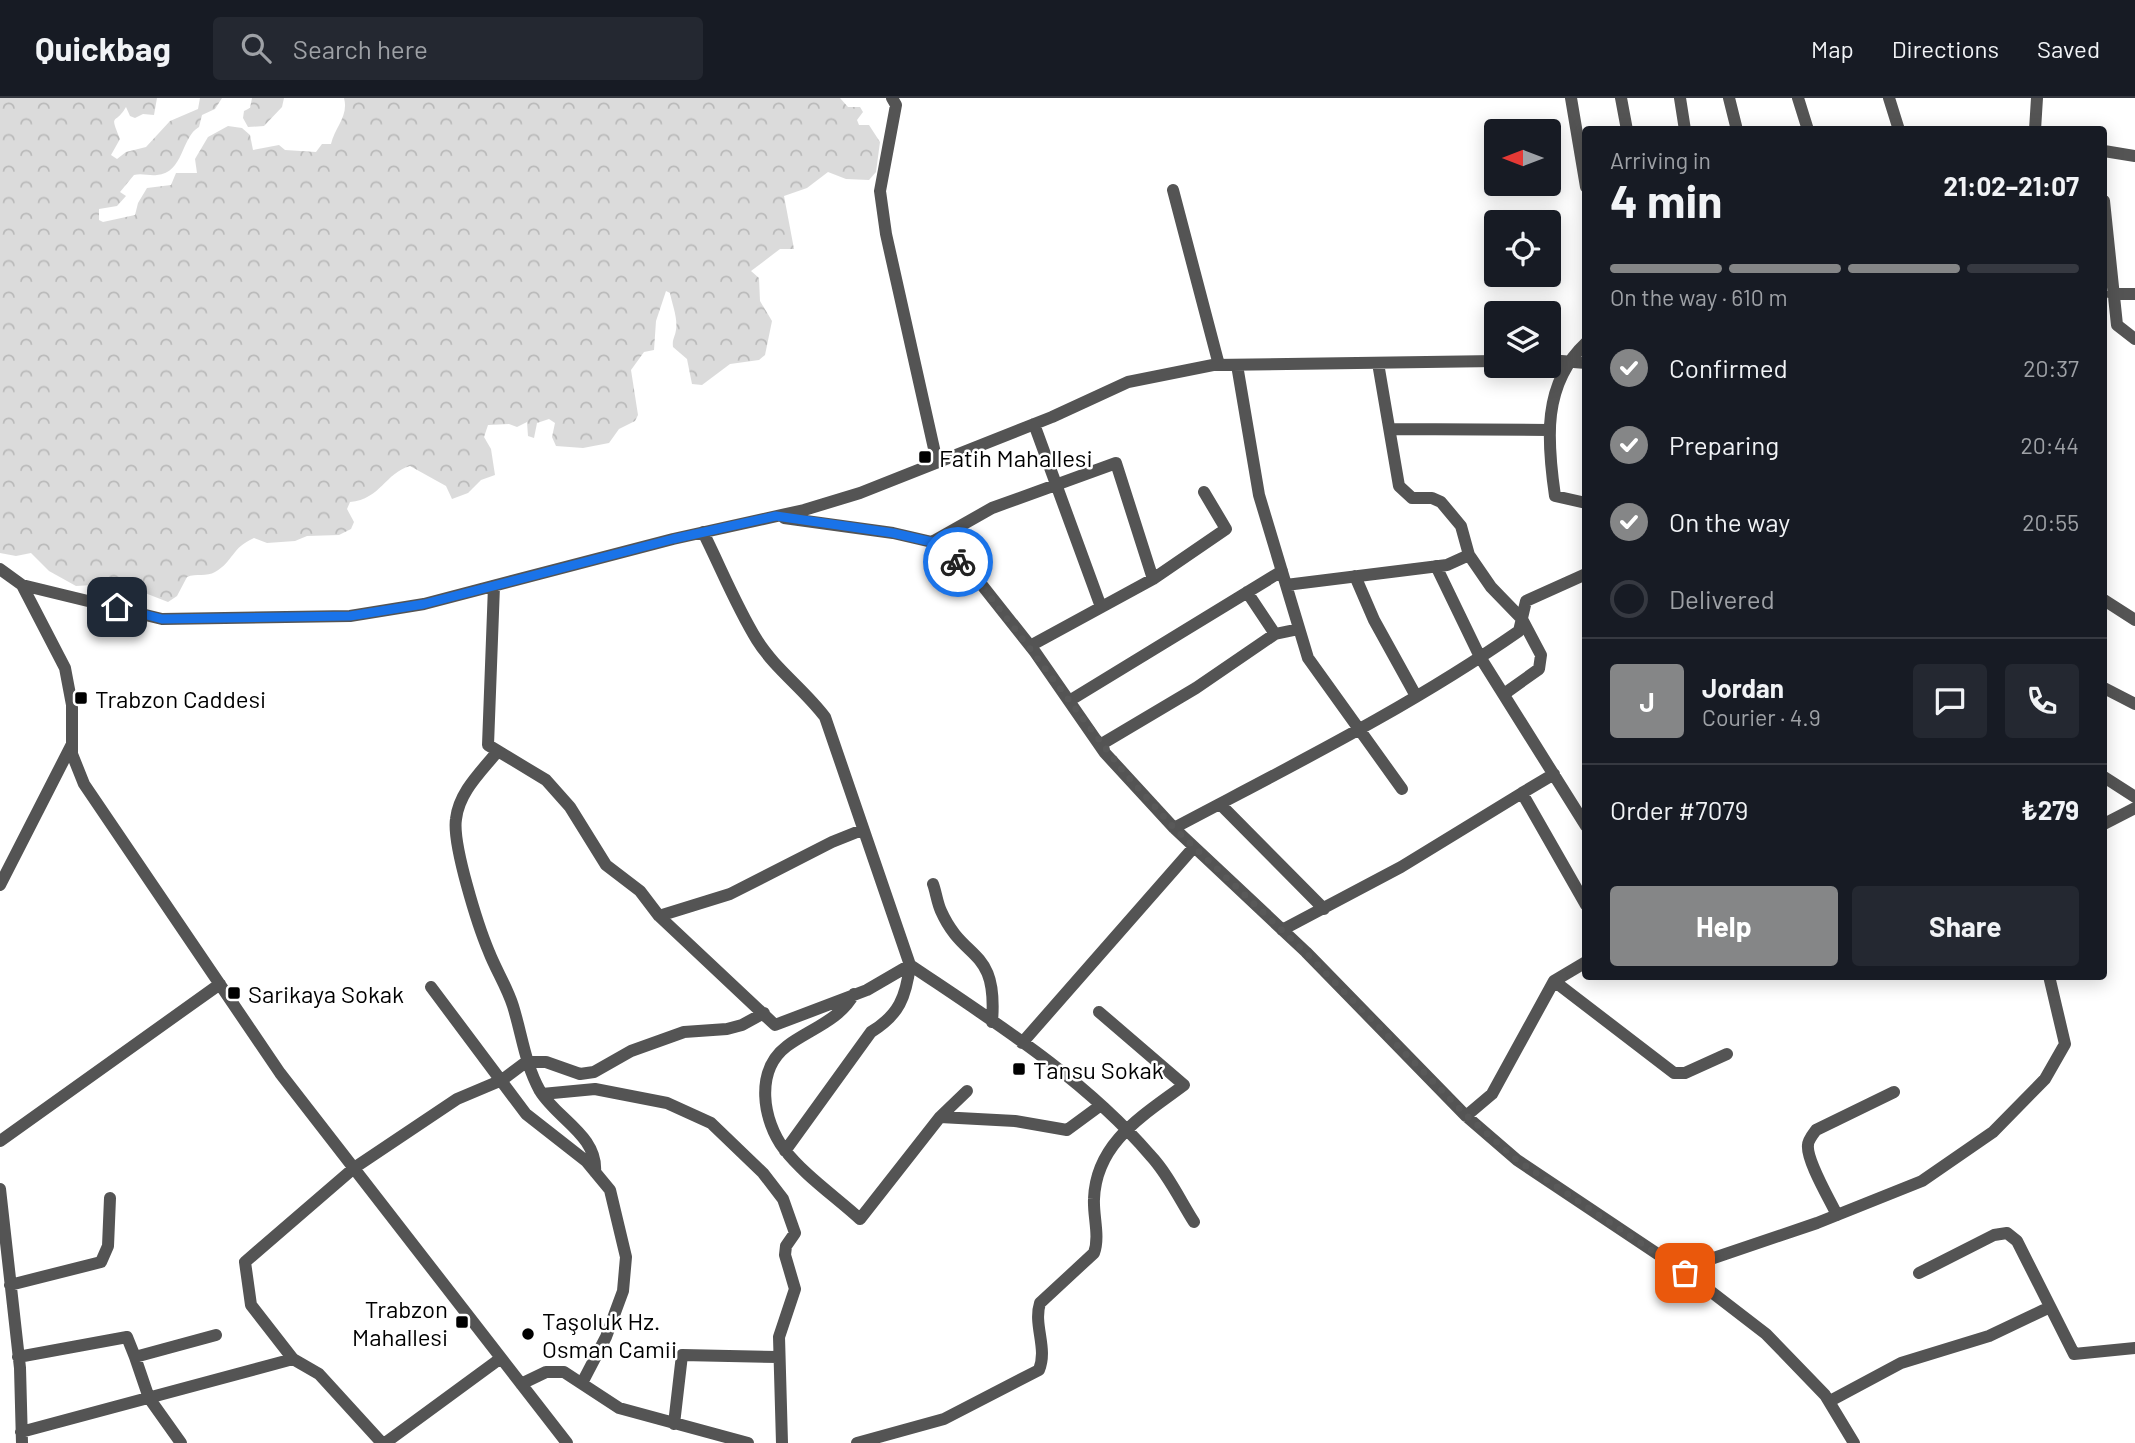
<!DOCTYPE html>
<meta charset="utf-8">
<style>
body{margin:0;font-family:Barlow,sans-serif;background:#242831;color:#f1f3f6;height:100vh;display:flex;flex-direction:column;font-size:26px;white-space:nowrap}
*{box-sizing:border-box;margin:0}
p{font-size:23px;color:#9ea1a6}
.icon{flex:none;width:38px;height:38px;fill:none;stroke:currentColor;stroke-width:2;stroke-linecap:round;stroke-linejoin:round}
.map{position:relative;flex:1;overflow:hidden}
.sheet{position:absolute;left:1582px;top:28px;width:525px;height:854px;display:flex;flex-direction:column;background:#171b24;border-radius:7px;box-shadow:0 4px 18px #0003}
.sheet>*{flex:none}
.needle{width:46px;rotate:270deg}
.tools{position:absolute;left:1484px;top:21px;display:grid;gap:14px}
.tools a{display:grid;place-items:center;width:77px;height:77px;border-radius:7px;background:#171b24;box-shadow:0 4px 18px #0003;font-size:35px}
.pin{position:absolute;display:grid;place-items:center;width:60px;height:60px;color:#fff;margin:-30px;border-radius:14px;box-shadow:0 4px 10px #0006}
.courier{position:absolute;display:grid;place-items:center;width:70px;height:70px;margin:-35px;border:5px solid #1a73e8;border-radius:50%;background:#fff;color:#222;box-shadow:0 2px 9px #0007}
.head em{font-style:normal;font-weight:700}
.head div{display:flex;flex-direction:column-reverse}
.head{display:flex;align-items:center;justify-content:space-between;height:119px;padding:0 28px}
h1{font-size:46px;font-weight:700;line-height:52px}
.bar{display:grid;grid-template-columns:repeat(4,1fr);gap:10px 7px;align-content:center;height:84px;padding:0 28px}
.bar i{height:9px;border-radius:5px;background:#363941}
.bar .active{background:#858687}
.bar p{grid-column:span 4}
.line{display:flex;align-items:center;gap:18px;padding:0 28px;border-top:2px solid #363941}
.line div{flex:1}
.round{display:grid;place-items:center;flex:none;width:74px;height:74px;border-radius:7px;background:#242831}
ol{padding:0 28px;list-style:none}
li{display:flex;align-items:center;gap:21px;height:77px}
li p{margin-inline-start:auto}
li .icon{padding:7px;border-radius:50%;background:#858687;color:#fff;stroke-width:4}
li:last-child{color:#9ea1a6}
li i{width:38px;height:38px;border:4px solid #363941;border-radius:50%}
.action{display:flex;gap:14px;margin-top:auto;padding:14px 28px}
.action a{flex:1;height:80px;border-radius:7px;background:#858687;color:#fff;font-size:28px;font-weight:700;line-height:80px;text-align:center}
.action a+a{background:#242831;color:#f1f3f6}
header{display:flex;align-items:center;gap:42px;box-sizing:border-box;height:98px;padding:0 35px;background:#171b24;border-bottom:2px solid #363941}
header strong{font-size:33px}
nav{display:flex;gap:38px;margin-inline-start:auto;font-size:24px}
.search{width:490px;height:63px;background:#242831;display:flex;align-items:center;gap:18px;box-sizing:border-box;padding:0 24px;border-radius:7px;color:#9ea1a6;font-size:26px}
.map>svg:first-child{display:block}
</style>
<header>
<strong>Quickbag</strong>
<div class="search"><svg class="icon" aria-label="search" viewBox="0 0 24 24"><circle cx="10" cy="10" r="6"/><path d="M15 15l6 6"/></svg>Search here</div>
<nav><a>Map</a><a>Directions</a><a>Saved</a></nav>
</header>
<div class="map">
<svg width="2135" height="1345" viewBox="0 0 2135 1345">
<defs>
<pattern id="forest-crowns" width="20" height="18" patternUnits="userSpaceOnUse" patternTransform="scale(1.75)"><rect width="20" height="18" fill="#dbdbdb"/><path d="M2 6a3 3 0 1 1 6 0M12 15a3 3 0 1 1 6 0" fill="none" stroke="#bababa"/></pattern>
</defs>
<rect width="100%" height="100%" fill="#fff"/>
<!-- forest -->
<path fill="url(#forest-crowns)" d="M0 0H157L154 17 143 16 135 20 130 18 126 9C115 28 109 14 120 41L111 57 117 61 126 54 146 49 170 23 198 11 200 0H222L215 11 202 17 199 29C181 39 184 75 157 77 149 78 142 75 134 77L120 94 126 98 117 108 99 111V122L103 124 135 117 138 105 147 90 171 87 176 75H197L195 61 208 39 228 28 242 30 250 37 253 52 279 47 285 52 316 54 322 46H331C335 29 349 18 344 0H840L848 9H860L863 14 857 22 859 27H869L880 44 876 74 869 82 846 81 828 74 807 90 784 98 794 151H780L751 173 759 180 760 203 772 223 765 257 759 262 730 266 702 287 692 286 687 261 673 249C672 241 675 239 676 232 678 220 672 206 670 195L666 193 656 223 654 252 644 254 631 272 638 317 635 323 619 331 609 345 583 350 556 348 552 339 555 325 549 321 537 325 534 340 528 338 527 324 517 329 509 326 488 327 484 339 491 351 495 377 481 382 468 395 452 401 446 388 410 368C385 375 381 401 350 404L347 411 354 424 351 431 339 437 307 438 295 443 267 445 254 440C231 450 234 463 215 474 207 479 196 475 187 479L177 498 168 504 145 495 117 492 113 496 93 487 76 488 49 473 31 455 16 458 0 455Z
M252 0H284L282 9 264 28 248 29 243 20 244 13 250 10Z"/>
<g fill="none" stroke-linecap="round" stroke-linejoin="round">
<!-- minor -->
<path stroke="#545454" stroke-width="12" d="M892 0 896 7 880 93 886 136 937 364
M1571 0 1586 89
M1621 0 1627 32
M1680 0 1685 32
M1729 0 1737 32
M1798 0 1808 32
M1889 0 1899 32
M2035 32 2037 0
M2104 53 2135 58
M1173 92 1219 267
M2104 103 2117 227 2135 241
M2112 196H2135
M1586 245C1542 286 1547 343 1555 398L1586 405
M1549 262 1586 265
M1378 265 1399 388 1412 400H1432L1441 404 1461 428 1469 457 1491 489 1522 521 1541 557 1539 571 1504 596
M1237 267 1259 397 1308 560 1402 691
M1034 326 1101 509
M1390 331 1549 332
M784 420 893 435 932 444 970 472 1035 554 1105 655 1174 730 1306 854 1466 1018 1517 1062 1692 1179 1766 1236 1825 1297 1854 1345
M703 434C721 470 736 508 757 542 775 571 804 591 825 619L910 867C906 899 899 917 871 934L785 1053
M932 444 992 410 1116 365 1153 481
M1436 468 1480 559 1586 728
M0 471 22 487 65 570 72 607V656L84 686 280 975 567 1345
M1355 478 1374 522 1416 598
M22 487 162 521 350 518 424 506 673 441 804 412 860 395 1052 319 1128 284 1213 267 1496 263
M1286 487 1447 467 1469 457
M494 488 488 647 546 682 570 709 606 767 640 793 659 818 775 927 867 892 910 867
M1247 494 1275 536
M2104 502 2135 522
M1030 548 1153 481 1226 431 1204 394
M2104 590 2135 606
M1069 603 1282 473
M1100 647 1196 590 1275 536 1299 531
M497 654C481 674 459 694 456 721 452 746 478 828 489 854 496 872 507 889 513 908 522 937 525 966 540 993 557 1021 598 1038 595 1074
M2104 679 2135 699
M1522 695 1554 676
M1220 706 1324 811
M2104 726 2135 710
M1174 730C1291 668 1410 609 1519 533L1526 503 1586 476
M933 786C936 794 937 804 941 813 964 865 998 848 992 924
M0 787 72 646
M659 818 730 796 832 744 862 732
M1282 832 1401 769 1522 695 1586 807
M910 867C993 923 1084 980 1150 1057 1168 1076 1180 1102 1194 1124
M1554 883 1674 975H1685L1727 956
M431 889 526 1016 586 1063 610 1092 626 1159 623 1193 606 1239 582 1285
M854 896C840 922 810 931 787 948 754 973 763 1023 784 1051 804 1077 836 1099 860 1121L940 1019 967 993
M1022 945 1194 749
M542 996 595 991 667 1005 711 1025 763 1075 783 1101 795 1135 786 1148 785 1157 795 1191 779 1239 782 1345
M1466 1018 1492 996 1554 883 1586 864
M940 1019 1015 1023 1067 1032 1101 1007
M0 1043 220 886
M0 1091 20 1270 22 1345
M1837 1117C1830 1102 1806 1062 1808 1047 1808 1042 1813 1036 1816 1032L1894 994
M1685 1175 1696 1166 1817 1125 1922 1083 1993 1034 2045 981 2065 946 2049 878
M1919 1175 1994 1137 2007 1135 2017 1143 2074 1256 2135 1250
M10 1187 101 1164 108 1148 110 1100
M18 1259 127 1239 135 1259 216 1237
M135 1259 149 1300 181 1345
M521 1286 546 1274H564L619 1310 748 1345
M1830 1303 1901 1265 1989 1238 2050 1209
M674 1326 682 1257 778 1259
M21 1334 293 1261
M382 1345 319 1276 293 1261 251 1207 245 1164 354 1070 457 1001 502 982 526 964H546L580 976 594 974 631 953 684 934 727 931 742 927 764 915
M385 1345 501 1260
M857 1345 944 1321 1039 1272C1048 1250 1033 1227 1040 1205L1094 1155C1100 1138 1093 1118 1094 1101 1096 1044 1144 1017 1184 987L1099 914"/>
</g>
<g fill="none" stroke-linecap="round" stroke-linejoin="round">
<!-- done -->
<path stroke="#595959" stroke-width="7" stroke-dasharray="0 12.6" d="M958 464 970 472 1123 673 1174 730 1306 855 1466 1017 1517 1062 1685 1175"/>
<!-- route -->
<path stroke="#1a73e8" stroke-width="9" d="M117 509 162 521 350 518 424 506 673 441 776 418 893 435 932 444 958 464"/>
</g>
<!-- markers -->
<g fill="#000" stroke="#fff" stroke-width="2.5">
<rect x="918" y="352" width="14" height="14" rx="3.5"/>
<rect x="74" y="593" width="14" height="14" rx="3.5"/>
<rect x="227" y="888" width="14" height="14" rx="3.5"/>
<rect x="1012" y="964" width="14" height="14" rx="3.5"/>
<rect x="455" y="1217" width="14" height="14" rx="3.5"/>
<circle cx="528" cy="1236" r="7"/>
</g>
<g text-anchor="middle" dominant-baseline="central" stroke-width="5" stroke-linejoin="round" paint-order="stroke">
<!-- poi labels -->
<g font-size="24" fill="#000" stroke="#fff" text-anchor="start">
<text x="939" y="359">Fatih Mahallesi</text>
<text x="95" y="600">Trabzon Caddesi</text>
<text x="248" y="895">Sarikaya Sokak</text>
<text x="1033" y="971">Tansu Sokak</text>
<text x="448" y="1210" text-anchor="end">Trabzon<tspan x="448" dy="28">Mahallesi</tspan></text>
<text x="542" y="1222">Taşoluk Hz.<tspan x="542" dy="28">Osman Camii</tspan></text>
</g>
</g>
</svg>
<div class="tools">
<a><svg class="needle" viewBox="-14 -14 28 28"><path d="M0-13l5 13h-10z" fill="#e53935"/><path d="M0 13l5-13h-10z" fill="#9ea1a6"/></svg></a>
<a><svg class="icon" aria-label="locate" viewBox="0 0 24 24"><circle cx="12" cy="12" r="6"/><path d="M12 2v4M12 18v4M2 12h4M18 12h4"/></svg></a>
<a><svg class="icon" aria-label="layers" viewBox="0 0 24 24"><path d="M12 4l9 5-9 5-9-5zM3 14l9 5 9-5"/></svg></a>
</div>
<div class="pin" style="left:1685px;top:1175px;background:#ea580c"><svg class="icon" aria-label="bag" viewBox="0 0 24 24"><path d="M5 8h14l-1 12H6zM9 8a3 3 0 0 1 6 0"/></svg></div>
<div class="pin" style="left:117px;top:509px;background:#1f2937"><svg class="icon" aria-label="home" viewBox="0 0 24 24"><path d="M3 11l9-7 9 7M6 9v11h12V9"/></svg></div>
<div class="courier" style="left:958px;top:464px"><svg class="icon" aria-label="bike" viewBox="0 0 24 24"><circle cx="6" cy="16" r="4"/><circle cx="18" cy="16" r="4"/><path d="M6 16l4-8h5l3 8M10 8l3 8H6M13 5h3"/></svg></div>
<section class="sheet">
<div class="head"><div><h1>4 min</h1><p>Arriving in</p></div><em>21:02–21:07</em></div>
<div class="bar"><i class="active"></i><i class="active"></i><i class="active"></i><i></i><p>On the way · 610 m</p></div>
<ol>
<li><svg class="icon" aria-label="check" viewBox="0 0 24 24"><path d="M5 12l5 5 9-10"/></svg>Confirmed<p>20:37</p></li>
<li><svg class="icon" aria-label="check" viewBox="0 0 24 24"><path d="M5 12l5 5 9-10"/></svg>Preparing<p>20:44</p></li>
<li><svg class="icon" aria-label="check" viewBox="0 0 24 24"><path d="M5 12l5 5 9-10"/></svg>On the way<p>20:55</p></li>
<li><i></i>Delivered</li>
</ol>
<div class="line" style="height:126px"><b class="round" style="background:#858687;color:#fff">J</b><div><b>Jordan</b><p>Courier · 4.9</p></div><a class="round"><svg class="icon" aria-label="chat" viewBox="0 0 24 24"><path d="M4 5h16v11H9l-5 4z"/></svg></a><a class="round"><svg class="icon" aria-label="phone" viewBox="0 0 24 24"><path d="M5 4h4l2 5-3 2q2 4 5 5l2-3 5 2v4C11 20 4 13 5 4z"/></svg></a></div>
<div class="line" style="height:91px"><div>Order #7079</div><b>₺279</b></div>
<div class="action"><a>Help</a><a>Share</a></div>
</section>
</div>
